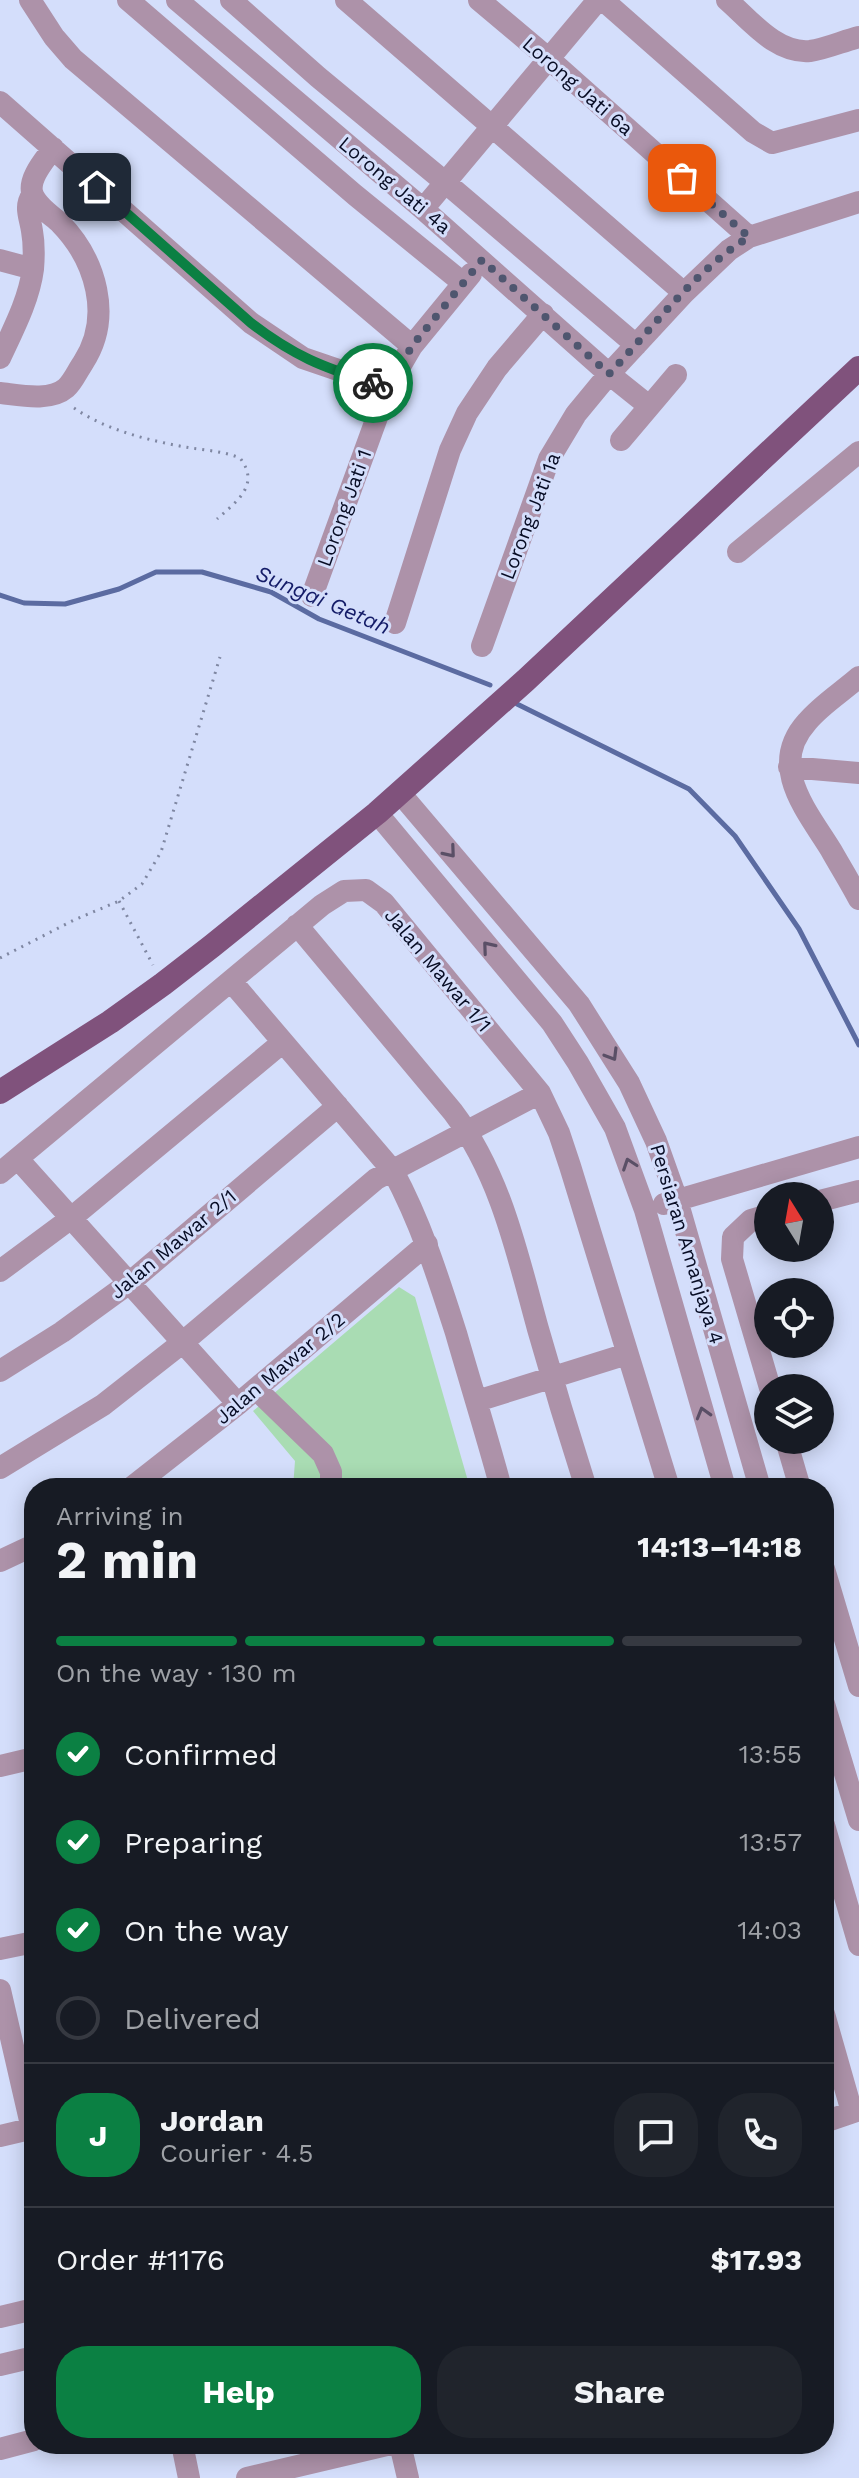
<!DOCTYPE html>
<meta charset="utf-8">
<style>
body{margin:0;font-family:"Work Sans",sans-serif;background:#20242c;color:#f1f3f6;height:100vh;display:flex;flex-direction:column;font-size:30px;white-space:nowrap}
*{box-sizing:border-box;margin:0}
p{font-size:26px;color:#9ea1a6}
.icon{flex:none;width:44px;height:44px;fill:none;stroke:currentColor;stroke-width:2;stroke-linecap:round;stroke-linejoin:round}
.map{position:relative;flex:1;overflow:hidden}
.sheet{position:absolute;left:24px;top:1478px;width:810px;height:976px;display:flex;flex-direction:column;background:#171b24;border-radius:32px;box-shadow:0 4px 20px #0003}
.sheet>*{flex:none}
.needle{width:52px;rotate:349deg}
.buttons{position:absolute;left:754px;top:1182px;display:grid;gap:16px}
.buttons a{display:grid;place-items:center;width:80px;height:80px;border-radius:50%;background:#171b24;box-shadow:0 4px 20px #0003;font-size:40px}
.pin{position:absolute;display:grid;place-items:center;width:68px;height:68px;color:#fff;margin:-34px;border-radius:16px;box-shadow:0 4px 12px #0006}
.courier{position:absolute;display:grid;place-items:center;width:80px;height:80px;margin:-40px;border:6px solid #0b8043;border-radius:50%;background:#fff;color:#222;box-shadow:0 2px 10px #0007}
.head em{font-style:normal;font-weight:700}
.head div{display:flex;flex-direction:column-reverse}
.head{display:flex;align-items:center;justify-content:space-between;height:136px;padding:0 32px}
h1{font-size:52px;font-weight:700;line-height:60px}
.bar{display:grid;grid-template-columns:repeat(4,1fr);gap:12px 8px;align-content:center;height:96px;padding:0 32px}
.bar i{height:10px;border-radius:6px;background:#363941}
.bar .selected{background:#0b8043}
.bar p{grid-column:span 4}
.line{display:flex;align-items:center;gap:20px;padding:0 32px;border-top:2px solid #363941}
.line div{flex:1}
.round{display:grid;place-items:center;flex:none;width:84px;height:84px;border-radius:32px;background:#20242c}
ol{padding:0 32px;list-style:none}
li{display:flex;align-items:center;gap:24px;height:88px}
li p{margin-inline-start:auto}
li .icon{padding:8px;border-radius:50%;background:#0b8043;color:#fff;stroke-width:4}
li:last-child{color:#9ea1a6}
li i{width:44px;height:44px;border:4px solid #363941;border-radius:50%}
.primary-button{display:flex;gap:16px;margin-top:auto;padding:16px 32px}
.primary-button a{flex:1;height:92px;border-radius:32px;background:#0b8043;color:#fff;font-size:32px;font-weight:700;line-height:92px;text-align:center}
.primary-button a+a{background:#20242c;color:#f1f3f6}
.map>svg:first-child{display:block}
</style>
<div class="map">
<svg width="859" height="2478" viewBox="0 0 859 2478">
<rect width="100%" height="100%" fill="#d4defb"/>
<!-- green -->
<path fill="#a9dcb3" d="M399 1287 415 1297 470 1488H293L295 1461 253 1411Z"/>
<g fill="none" stroke-linecap="round" stroke-linejoin="round">
<!-- stream -->
<path stroke="#5b6ba1" stroke-width="5" d="M0 595 24 603 65 604 119 589 156 572H202L271 592 319 619 490 685
M517 704 689 789 735 836 799 929 859 1045"/>
<!-- path -->
<path stroke="#7f87a2" stroke-width="3" stroke-dasharray="2 6" stroke-linecap="butt" d="M74 408C106 430 147 440 185 447 203 450 223 451 240 458 261 485 236 502 217 519
M119 901 153 965
M0 958 74 920 119 901 142 884 161 852 220 657"/>
<!-- minor -->
<path stroke="#ad92a9" stroke-width="22" d="M30 0 54 37 73 59 412 346
M128 0 355 195 463 283
M177 0 423 209 609 374 649 406
M231 0 318 77 446 183 636 345
M346 0 684 293
M479 0 549 59 749 237
M603 0 753 132 772 143 859 120
M727 0C750 20 776 54 810 51 826 49 843 41 859 37
M0 102 251 323 303 358 388 387
M423 209 598 0
M0 260 33 269
M0 358C13 330 29 300 33 269 34 257 34 242 32 231 30 217 24 207 32 195
M0 393C19 395 50 402 66 388 73 382 78 370 83 363 113 317 96 260 60 223 50 214 35 205 32 192 29 177 45 160 53 148
M621 440 676 375
M738 552 859 452
M312 596 388 387 412 346 471 274
M395 623 450 450 467 413 497 368 543 314
M482 646 549 459 576 414 609 374 684 293 729 250 749 237 859 202
M859 677C842 692 821 705 807 722 767 766 807 811 831 850 840 866 850 882 859 899
M789 767 859 773
M400 793 579 1004 629 1083 656 1141 677 1200 760 1488
M377 813 552 1023 578 1063 615 1128 645 1210 725 1488
M297 925 453 1112C501 1176 517 1253 538 1329 553 1382 569 1435 586 1488
M231 981 393 1171C421 1223 438 1277 456 1333 471 1385 487 1436 501 1488
M18 1159 238 1404
M0 1173 322 905 344 891 366 890 384 903 540 1093 559 1133 570 1166 669 1488
M820 1201 859 1191
M664 1204 859 1147
M768 1215 751 1220 733 1237 732 1259 770 1388
M0 1271 70 1219 283 1042
M0 1371 62 1332 128 1284 338 1106
M256 1389 323 1454 331 1472V1488
M477 1401 627 1354
M786 1440 800 1488
M0 1468 103 1405 182 1343 376 1179 540 1093
M131 1488 238 1404 427 1244
M0 1561 34 1545
M824 1569 859 1686
M824 1704 859 1820
M0 1766 34 1758
M824 1825 859 1945
M0 1949 34 1942
M0 1990 32 2129
M824 2014 852 2112
M824 2122 859 2110
M0 2136 34 2128
M0 2317 34 2309
M0 2365 34 2357
M182 2444 189 2478
M400 2444 408 2478
M0 2449 34 2440
M247 2478 391 2444"/>
<!-- major -->
<path stroke="#80527c" stroke-width="24" d="M0 1092 110 1022 163 984 212 946 377 813 526 680 859 368"/>
</g>
<!-- one-way arrows -->
<defs><path id="oneway-chevron" d="M-2-3.5L2.5 0L-2 3.5" fill="none" stroke-width="1.6" stroke-linecap="round" stroke-linejoin="round" transform="scale(2)"/></defs>
<g stroke="#5a4f66">
<use href="#oneway-chevron" transform="translate(450 852) rotate(50)"/>
<use href="#oneway-chevron" transform="translate(488 947) rotate(-130)"/>
<use href="#oneway-chevron" transform="translate(612 1055) rotate(59)"/>
<use href="#oneway-chevron" transform="translate(629 1164) rotate(-109)"/>
<use href="#oneway-chevron" transform="translate(703 1413) rotate(-106)"/>
</g>
<g fill="none" stroke-linecap="round" stroke-linejoin="round">
<!-- done -->
<path stroke="#4f566f" stroke-width="8" stroke-dasharray="0 14.4" d="M373 383 388 387 412 346 482 260 609 374C653 328 694 271 749 237L682 178"/>
<!-- route -->
<path stroke="#0b8043" stroke-width="10" d="M97 187 251 323C294 356 322 367 373 383"/>
</g>
<g text-anchor="middle" dominant-baseline="central" stroke-width="6" stroke-linejoin="round" paint-order="stroke">
<!-- street labels -->
<g font-size="20" fill="#070c24" stroke="#d4defb">
<text transform="translate(578 86) rotate(41)">Lorong Jati 6a</text>
<text transform="translate(395 185) rotate(40)">Lorong Jati 4a</text>
<text transform="translate(344 508) rotate(-70)">Lorong Jati 1</text>
<text transform="translate(530 516) rotate(-69)">Lorong Jati 1a</text>
<text transform="translate(438 970) rotate(50)">Jalan Mawar 1/1</text>
<text transform="translate(173 1244) rotate(-40)">Jalan Mawar 2/1</text>
<text transform="translate(687 1244) rotate(73)">Persiaran Amanjaya 4</text>
<text transform="translate(280 1368) rotate(-40)">Jalan Mawar 2/2</text>
</g>
<!-- water labels -->
<g font-size="22" font-style="italic" fill="#141c68" stroke="#d4defb">
<text transform="translate(323 600) rotate(23)">Sungai Getah</text>
</g>
</g>
</svg>
<div class="buttons">
<a><svg class="needle" viewBox="-14 -14 28 28"><path d="M0-13l5 13h-10z" fill="#e53935"/><path d="M0 13l5-13h-10z" fill="#9ea1a6"/></svg></a>
<a><svg class="icon" aria-label="locate" viewBox="0 0 24 24"><circle cx="12" cy="12" r="6"/><path d="M12 2v4M12 18v4M2 12h4M18 12h4"/></svg></a>
<a><svg class="icon" aria-label="layers" viewBox="0 0 24 24"><path d="M12 4l9 5-9 5-9-5zM3 14l9 5 9-5"/></svg></a>
</div>
<div class="pin" style="left:682px;top:178px;background:#ea580c"><svg class="icon" aria-label="bag" viewBox="0 0 24 24"><path d="M5 8h14l-1 12H6zM9 8a3 3 0 0 1 6 0"/></svg></div>
<div class="pin" style="left:97px;top:187px;background:#1f2937"><svg class="icon" aria-label="home" viewBox="0 0 24 24"><path d="M3 11l9-7 9 7M6 9v11h12V9"/></svg></div>
<div class="courier" style="left:373px;top:383px"><svg class="icon" aria-label="bike" viewBox="0 0 24 24"><circle cx="6" cy="16" r="4"/><circle cx="18" cy="16" r="4"/><path d="M6 16l4-8h5l3 8M10 8l3 8H6M13 5h3"/></svg></div>
<section class="sheet">
<div class="head"><div><h1>2 min</h1><p>Arriving in</p></div><em>14:13–14:18</em></div>
<div class="bar"><i class="selected"></i><i class="selected"></i><i class="selected"></i><i></i><p>On the way · 130 m</p></div>
<ol>
<li><svg class="icon" aria-label="check" viewBox="0 0 24 24"><path d="M5 12l5 5 9-10"/></svg>Confirmed<p>13:55</p></li>
<li><svg class="icon" aria-label="check" viewBox="0 0 24 24"><path d="M5 12l5 5 9-10"/></svg>Preparing<p>13:57</p></li>
<li><svg class="icon" aria-label="check" viewBox="0 0 24 24"><path d="M5 12l5 5 9-10"/></svg>On the way<p>14:03</p></li>
<li><i></i>Delivered</li>
</ol>
<div class="line" style="height:144px"><b class="round" style="background:#0b8043;color:#fff">J</b><div><b>Jordan</b><p>Courier · 4.5</p></div><a class="round"><svg class="icon" aria-label="chat" viewBox="0 0 24 24"><path d="M4 5h16v11H9l-5 4z"/></svg></a><a class="round"><svg class="icon" aria-label="phone" viewBox="0 0 24 24"><path d="M5 4h4l2 5-3 2q2 4 5 5l2-3 5 2v4C11 20 4 13 5 4z"/></svg></a></div>
<div class="line" style="height:104px"><div>Order #1176</div><b>$17.93</b></div>
<div class="primary-button"><a>Help</a><a>Share</a></div>
</section>
</div>
